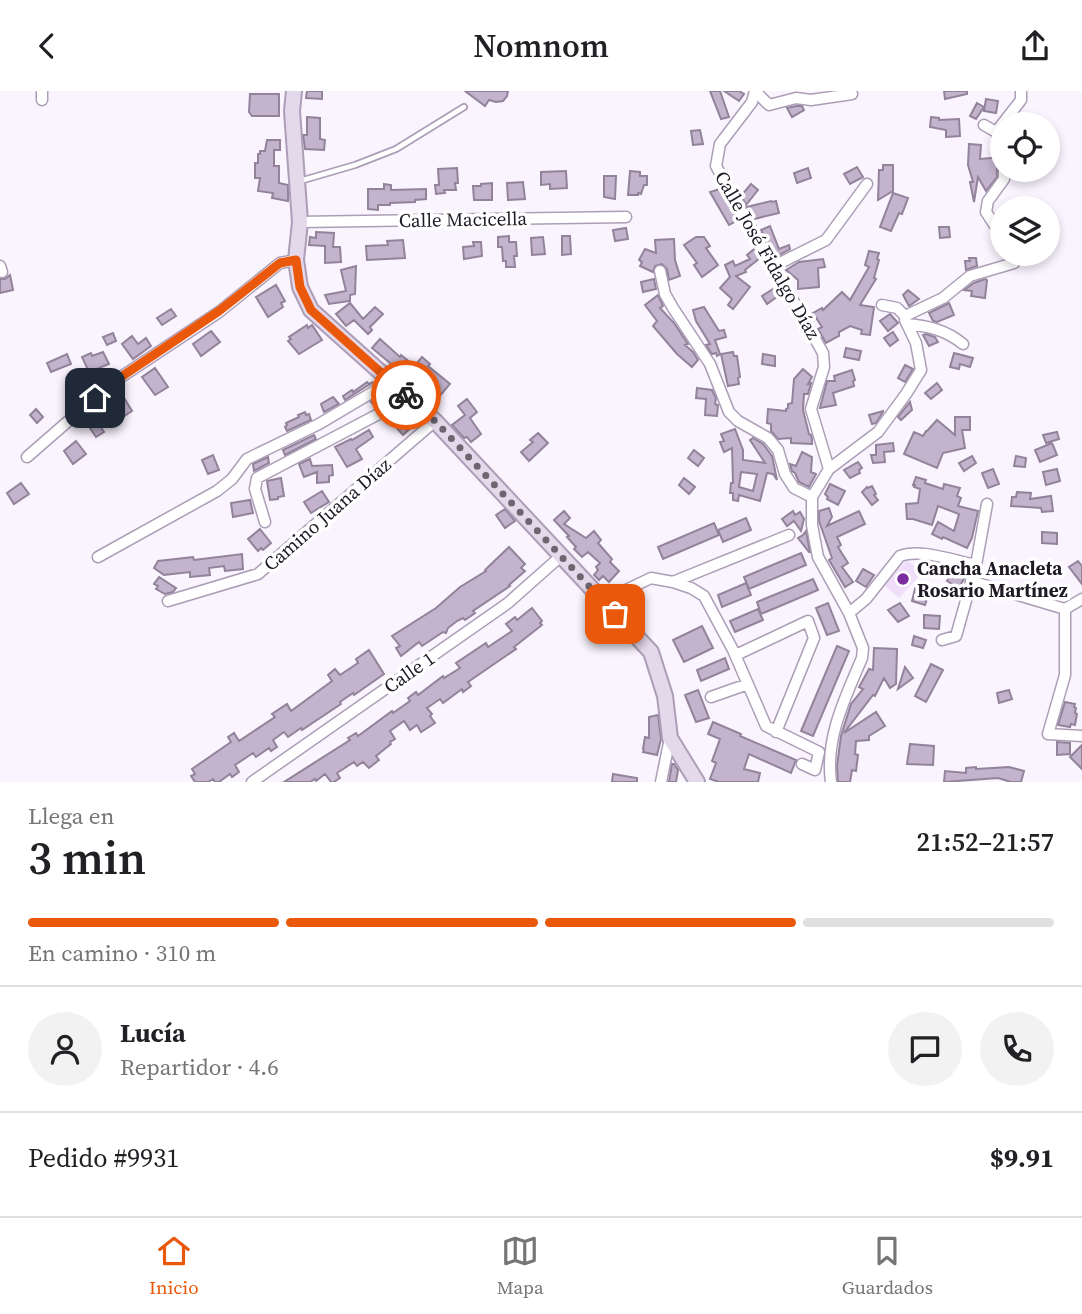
<!DOCTYPE html>
<html lang="es">
<meta charset="utf-8">
<style>
body{margin:0;font-family:"Source Serif 4",serif;background:#f2f2f2;color:#202124;height:100vh;display:flex;flex-direction:column;font-size:26px;white-space:nowrap}
*{box-sizing:border-box;margin:0}
p{font-size:23px;color:#757577}
.icon{flex:none;width:38px;height:38px;fill:none;stroke:currentColor;stroke-width:2;stroke-linecap:round;stroke-linejoin:round}
.map{position:relative;height:691px;overflow:hidden}
.sheet{display:flex;flex-direction:column;background:#fff;flex:1}
.sheet>*{flex:none}
.tools{position:absolute;left:990px;top:21px;display:grid;gap:14px}
.tools a{display:grid;place-items:center;width:70px;height:70px;border-radius:50%;background:#fff;box-shadow:0 4px 10px #0003;font-size:35px}
.pin{position:absolute;display:grid;place-items:center;width:60px;height:60px;color:#fff;margin:-30px;border-radius:14px;box-shadow:0 4px 10px #0006}
.courier{position:absolute;display:grid;place-items:center;width:70px;height:70px;margin:-35px;border:5px solid #ea580c;border-radius:50%;background:#fff;color:#222;box-shadow:0 2px 9px #0007}
.head em{font-style:normal;font-weight:600}
.head div{display:flex;flex-direction:column-reverse}
.head{display:flex;align-items:center;justify-content:space-between;height:119px;padding:0 28px}
h1{font-size:46px;font-weight:600;line-height:52px}
.bar{display:grid;grid-template-columns:repeat(4,1fr);gap:10px 7px;align-content:center;height:84px;padding:0 28px}
.bar i{height:9px;border-radius:5px;background:#e0e0e0}
.bar .current{background:#ea580c}
.bar p{grid-column:span 4}
.line{display:flex;align-items:center;gap:18px;padding:0 28px;border-top:2px solid #e0e0e0}
.line div{flex:1}
.round{display:grid;place-items:center;flex:none;width:74px;height:74px;border-radius:37px;background:#f2f2f2}
header{display:flex;justify-content:space-between;align-items:center;height:91px;padding:0 28px;background:#fff;font-size:32px;font-weight:600}
.menu{display:flex;justify-content:space-around;align-items:center;height:98px;border-top:2px solid #e0e0e0;background:#fff;font-size:19px;color:#757577}
.menu a{display:grid;justify-items:center;gap:4px}
.menu .current{color:#ea580c}
.map>svg:first-child{display:block}
</style>
<header><svg class="icon" aria-label="back" viewBox="0 0 24 24"><path d="M15 5l-7 7 7 7"/></svg>Nomnom<svg class="icon" aria-label="share" viewBox="0 0 24 24"><path d="M12 15V3M7 8l5-5 5 5M5 13v7h14v-7"/></svg></header>
<div class="map">
<svg width="1082" height="691" viewBox="0 0 1082 691">
<rect width="100%" height="100%" fill="#faf4fe"/>
<!-- green -->
<path fill="#f0defb" d="M907 469 922 482 899 507 884 494Z"/>
<!-- building -->
<path fill="#c3b3cd" stroke="#92839b" stroke-width="2" fill-rule="evenodd" d="M307 0H322V8L306 7Z
M465 0H508L507 5 503 10 496 11 489 9 485 15Z
M710 0H720L729 26 721 28Z
M724 0H739L744 3 739 10Z
M944 0H967V3L945 8Z
M250 3H279V25H252L249 21Z
M986 8 998 10 996 22 984 20Z
M977 12 984 16 976 28 970 25Z
M796 15H802L804 19 792 26 787 17Z
M307 26 320 27V48L325 49 324 59 305 58 303 44H307Z
M931 26 939 27V29L959 28 960 45 946 46V39L930 36Z
M700 39 703 53 693 54 691 40Z
M267 49H280V59H274V75H279V92L288 94V110L272 107 273 102 258 100 260 87H255V72H258V63H260V60H265Z
M969 53 981 54 980 68 1002 66V72L997 76V86L986 100 978 86 974 111 970 91H973L968 74Z
M883 74H893V100L878 109 879 79H883Z
M857 76 863 86 850 93 844 83Z
M457 77 458 92H455L456 99H444L445 102 436 103 435 94H439L438 78Z
M808 77 811 87 797 92 794 82Z
M566 80 567 97 550 98V93L541 94V81Z
M630 80 640 81V85H647V94H644L641 103 638 102V104H628Z
M604 85H616L615 108 604 106Z
M523 91 525 108 508 109 507 92Z
M492 92V109H474L473 95H481V93Z
M384 93 391 94V99L426 98V108L415 109V111L390 112V114H378V119L368 118V98H384Z
M751 93 758 99 746 114 741 105Z
M720 98 738 129 729 134 710 101Z
M893 102 908 107 902 123 899 122 891 140 880 136Z
M771 110 772 111 776 110 779 122 754 128 747 116Z
M770 135 779 158 789 154 790 158 776 166 761 139Z
M939 136H949L950 146 940 147Z
M626 137 628 148 615 150 613 139Z
M316 141 334 142 333 156H340L341 171 325 172V155L309 154 310 146 316 147Z
M509 145V151H516L517 165H514L515 176H506V170H503L502 156H498V146Z
M562 145H570L571 163 562 164Z
M543 146 545 163 532 164 531 147Z
M696 146H704L710 155 706 157 718 174 702 186 694 174 697 172 684 154Z
M674 148 675 169 680 185 669 189 667 178 662 173 655 175 653 181 640 175 642 171 639 169 645 158 656 162 655 149Z
M403 149 405 167 367 169 366 155 388 154 387 150Z
M473 151H481L482 165 464 168 463 156 474 155Z
M754 158 760 167 745 179 746 181 736 185 750 196 733 218 728 214 732 208 720 197 730 186 725 174 733 170 735 175 750 168 747 164Z
M869 160 879 162 877 168 879 169 874 187 876 188 860 214 874 216 870 244 861 243 862 239 850 235 839 241V245L826 252 818 238 822 236 813 222 822 217 823 219 842 201 850 209 869 176 865 174Z
M969 167H976L977 175 966 179 965 170H970Z
M823 168 825 176 818 177 819 196 798 198V189L786 179 799 171Z
M356 175 355 203 350 204V210L329 213 325 204 346 200 341 179Z
M10 184 13 199 0 202V188H5Z
M654 188 656 198 643 201 641 191Z
M985 188 987 189 985 207 971 205 972 200 964 199 974 192Z
M276 194 285 210 281 212 283 216 268 226 256 206Z
M773 198 778 205 767 213 762 205Z
M908 199 919 208 909 215 903 204Z
M658 204 663 215 660 217 674 232 688 253 685 254 693 261 698 269 692 276 677 263 653 235 657 230 645 214Z
M350 212 363 228 375 216 383 223 370 236 372 239 368 243 354 229 346 235 336 223Z
M949 212 954 224 937 231 933 230 929 222Z
M704 216 719 240 724 239 726 246 715 249 720 263 717 265 716 262 712 263 706 254 710 253 696 230 693 219Z
M171 218 176 225 162 234 157 227Z
M890 223 898 232 888 240 880 230Z
M307 234 308 237 312 234 322 249 299 263 288 250 291 248 289 246Z
M211 240 220 251 201 265 193 253Z
M893 241 898 249 890 255 884 247Z
M113 242 116 250 107 254 103 246Z
M926 243 935 246 938 251 929 255 923 244Z
M132 245 138 253 146 247 151 255 133 268 122 253Z
M380 248 400 266 401 264 411 272 403 283 372 257Z
M846 257 861 260 859 269 844 266Z
M103 261 109 273 89 281 82 266 91 262 92 265Z
M733 261 734 265H737L740 286 738 287 739 293 728 295 721 263Z
M954 262 973 267 970 276 960 273 959 278 950 276Z
M67 263 71 273 51 281 47 272Z
M763 263 775 265V275L762 273Z
M422 266 430 273 428 275 450 293 438 307 426 297 429 293 412 278Z
M905 274 913 278 905 291 898 287Z
M155 277 168 296 155 304 142 286Z
M803 278 812 286 808 293 811 292 808 303H804L803 319 809 343 811 344 812 348V353L791 352V347L778 348 771 340V333L767 332 768 318 786 320V318L788 317V313L792 312 794 288Z
M852 279 855 289 853 290 854 295 833 302 836 314 820 317 827 290H835L834 285Z
M367 291 369 293 373 291 345 309 343 305 352 299 353 301Z
M937 292 942 299 931 308 925 302Z
M697 297 712 299 716 307 715 313 718 314 717 325 705 324 706 308 696 307Z
M386 300 393 307 376 316 371 311Z
M123 305 132 320 118 329 109 314Z
M333 306 339 313 324 321 321 313Z
M467 308 477 321 470 327 481 343 471 351 467 346 464 347 452 334 465 324 458 315Z
M910 311 912 319 901 329 898 326Z
M36 318 43 326 37 332 30 324Z
M883 320V321L876 332 872 333 869 324Z
M305 321 306 324 309 323 311 329 287 340 285 336 287 334 286 332 299 326 298 324Z
M409 324 416 332 403 344 396 336Z
M955 326H970V339H962L965 357 943 362 937 377 904 363 914 341 923 345 926 340H927L937 329 955 344Z
M96 329 104 341 96 346 88 334Z
M735 338 743 359V369L765 372 750 349 753 347 763 353 772 365 777 389 773 383 767 382 760 410 739 404 738 410 733 409V402H730L731 392H733L732 357 724 361 720 351 724 350 721 343ZM741 381 757 383 753 400 739 396Z
M369 339 373 346 356 358 362 368 347 376 335 356 351 348 352 349Z
M1057 341 1059 348 1046 352 1043 344Z
M538 342 548 352 529 370 521 361 533 351 530 349Z
M314 344 316 348 285 364 283 359Z
M76 350 86 363 73 373 64 360Z
M893 352 894 360 884 361 885 371 873 372 871 364H876V354Z
M1052 352 1057 364 1040 371 1035 359Z
M694 359 704 367 698 375 688 367Z
M802 361 812 366 811 381 816 383 809 396 799 391 795 382 792 380 790 373 796 375Z
M213 364 219 379 208 383 202 369Z
M972 365 976 372 964 380 959 372Z
M1016 365 1026 367 1025 376 1014 375Z
M268 366 269 372 254 380 253 373Z
M310 368 312 375 332 374 333 384 329 385V391L317 392V381L304 386 299 373Z
M858 371 862 377 859 379 860 382 850 387 844 379Z
M993 378 999 393 988 397 982 382Z
M1057 378 1060 390 1046 394 1043 381Z
M916 386 926 389 925 392 943 398 944 393 960 397 957 405 961 407 958 415 978 420 972 447 967 457 943 446 942 448 932 443 938 431 954 440 959 423 938 415 932 434 913 428H907L906 413 918 412 920 398 914 396 915 394H913Z
M281 387 284 405 278 406V408L270 409 267 390Z
M684 387 695 396 689 403 679 394Z
M21 392 29 403 14 413 7 402Z
M830 393 845 400 838 414 827 408 828 406 825 403Z
M872 395 876 403 874 404 878 409 872 414 862 401 867 396 868 397Z
M322 400 329 411 311 422 304 411Z
M1017 401 1031 402 1030 408 1051 405 1053 420 1042 421 1041 417 1011 415 1012 406H1016Z
M250 409 253 422 233 426 231 412Z
M829 417 832 426 827 435 859 420 865 433 837 446 841 454 838 456 848 472 842 476 853 491 845 496 829 469 832 467 819 430V420Z
M505 418 515 430 505 437 496 424Z
M564 420 570 427 564 433 586 447 594 440 601 449 598 452 612 468 610 471 619 480 609 491 603 485 599 489 594 484 598 479 596 476 600 472 588 461 582 466 574 458 576 456 567 446 569 445 554 429Z
M793 420 795 424 800 421 804 428 801 440 794 430 787 435 782 428Z
M746 427 751 439 723 451 718 439Z
M714 432 719 444 663 468 658 456Z
M260 438 271 452 263 459 261 457 258 460 248 448Z
M806 440 810 461H809L798 447 803 444Z
M1042 441 1057 442V453L1042 452Z
M509 456 525 473 521 477 525 480 509 494 510 495 473 520 475 522 465 529 463 527 457 530 448 537 446 542 443 541 422 555 419 551 401 565 396 557 400 555 392 545 436 517 460 496 486 480 485 479Z
M801 462 806 474 749 498 744 486Z
M242 463 243 478 225 480 224 475 209 477 210 484 190 486V481L164 484 154 477 158 470 193 466 194 469Z
M1078 470 1082 475V493L1069 476Z
M955 477 964 480 963 482 966 484 959 497 947 490Z
M863 478 874 484 866 496 856 490Z
M159 486 176 497 173 501 165 503 156 498 158 495 154 493Z
M813 488 818 499 761 523 757 511Z
M746 492 751 504 722 516 718 504Z
M916 494 930 498 925 514 912 510Z
M828 512 839 540 827 544 816 517Z
M900 512 909 525 898 531 888 519Z
M532 517 542 530 540 532 542 534 514 556 516 558 468 591 471 595 463 601 462 598 443 612 440 608 427 617 432 623 430 625 435 632 421 641 417 634 410 639 404 630 390 640 395 648 390 651 391 653 376 665 379 669 369 677 363 671 357 675 354 671 337 682 340 687 334 691H331L325 683 316 690 315 688 310 691H284L350 649 348 647 356 642 358 645 392 620 393 622 410 610 408 607 416 601 418 604 443 585 444 587 460 577 456 572 486 552 488 556 512 540 506 533 515 526 517 529Z
M758 518 763 529 735 541 730 530Z
M924 524 940 525 939 538 924 537Z
M702 535 713 557 684 571 673 549Z
M914 545 926 549 923 557 912 554Z
M837 555 849 560 813 645 801 640Z
M874 557 897 558 896 593 890 597 884 587 875 605 873 604 844 642 876 621 885 635 869 645V649L856 650 855 663 858 664 856 680 852 679 850 691H838L837 675 841 645 851 613 863 598 859 596 869 578 873 579Z
M369 559 384 583 354 604 353 602 340 611 341 613 302 639 301 637 288 646 284 641 273 649 277 656 271 660 269 657 256 666 253 662 235 674 239 681 232 686 230 683 219 691H215L213 688 208 691H195L191 685 195 683 192 678 231 651 228 646 234 642 239 650 275 626 272 623 287 613 291 620 332 590 328 584 335 578 340 584 358 572 356 568Z
M725 567 729 578 701 590 697 579Z
M931 573 943 579 926 611 915 605Z
M905 576 913 587 898 598Z
M698 599 709 627 696 631 685 604Z
M1009 599 1012 608 999 612 997 602Z
M1065 611 1075 613 1074 616 1076 617 1075 622 1077 623 1075 634 1071 633 1070 636 1058 634Z
M658 624 661 648 657 664 643 661 644 659 643 658 645 646 649 647V626Z
M713 631 741 643 740 645 796 669 791 682 749 663 744 678 760 682 758 691H719L710 688 716 672 712 670 720 648 708 643Z
M1057 651 1070 652V663L1057 664Z
M910 653 934 655 933 674 907 673Z
M1082 654V678L1070 666Z
M672 673H674L678 679 676 691H669Z
M976 676V678L1009 676 1024 680 1021 691H1011L998 687 944 691 945 680 966 682V677Z
M613 683 637 687V691H612Z"/>
<g fill="none" stroke-linecap="round" stroke-linejoin="round">
<defs>
<path id="lane" d="M300 90 355 74 396 58 464 16"/>
<path id="street" d="M42 0V9
M984 34 996 41 1003 55
M996 41 1021 9V0
M300 131 626 126
M1003 147 986 121 988 110 1004 88V79
M0 175 2 181
M774 175 826 149 867 93
M660 180 665 203 673 217 710 273 729 321 738 330 768 347 778 359 785 383 794 397 812 406
M882 214 897 217 905 225
M907 233C928 235 946 239 963 253
M27 366 112 292 219 221 280 172 296 169
M829 378 878 341 906 303 921 279 916 252 905 229V225L943 207 970 185 1014 172 1013 163
M265 431 255 398 257 387 409 307
M98 466 217 400 232 388 247 368 319 333 373 301 386 288
M971 490 1065 518 1082 508
M673 491 691 497 704 505 733 559 766 635 819 661 815 679 802 673
M168 510 258 483 435 330
M603 510 651 487 673 491 789 444
M1065 518V584L1048 643 1082 645
M849 522 866 508 900 465C920 457 955 470 976 474
M942 549 956 545 976 474 987 413
M736 564 808 530 814 547 776 641
M711 606 748 593
M252 691 508 512 561 465
M661 691 670 647
M831 691C825 647 845 607 862 567L863 557 849 522 818 466 812 434V406L829 378 811 318 824 276 823 262C788 199 750 138 716 75L720 53 752 11 755 0 769 14 796 7 811 9 852 3"/>
<path id="secondary" d="M294 0 292 20 300 131 296 169 300 196 311 219 435 330 651 561 665 605 670 647 697 691"/>
</defs>
<!-- lane casing -->
<use href="#lane" stroke="#ad9eb7" stroke-width="8"/>
<!-- street casing -->
<use href="#street" stroke="#ad9eb7" stroke-width="13"/>
<!-- secondary casing -->
<use href="#secondary" stroke="#ad9eb7" stroke-width="18"/>
<!-- lane -->
<use href="#lane" stroke="#fff" stroke-width="4.5"/>
<!-- street -->
<use href="#street" stroke="#fff" stroke-width="10"/>
<!-- secondary -->
<use href="#secondary" stroke="#e4d8eb" stroke-width="14"/>
</g>
<g fill="none" stroke-linecap="round" stroke-linejoin="round">
<!-- done -->
<path stroke="#6c6670" stroke-width="7" stroke-dasharray="0 12.6" d="M406 304 435 330 615 523"/>
<!-- route -->
<path stroke="#ea580c" stroke-width="9" d="M95 307 112 292 219 220 280 172 296 169 300 196 311 219 406 304"/>
</g>
<!-- markers -->
<circle fill="#792d9f" stroke="#fff" stroke-width="2.5" cx="903" cy="488" r="7"/>
<g text-anchor="middle" dominant-baseline="central" stroke-width="7" stroke-linejoin="round" paint-order="stroke">
<!-- street labels -->
<g font-size="19" fill="#1f1923" stroke="#fff">
<text transform="translate(463 128) rotate(-1)">Calle Macicella</text>
<text transform="translate(768 164) rotate(60)">Calle José Fidalgo Díaz</text>
<text transform="translate(327 423) rotate(-41)">Camino Juana Díaz</text>
<text transform="translate(409 581) rotate(-35)">Calle 1</text>
</g>
<!-- poi labels -->
<g font-size="19" font-weight="bold" fill="#1f1923" stroke="#fff" text-anchor="start">
<text x="917" y="477">Cancha Anacleta<tspan x="917" dy="22">Rosario Martínez</tspan></text>
</g>
</g>
</svg>
<div class="tools">
<a><svg class="icon" aria-label="locate" viewBox="0 0 24 24"><circle cx="12" cy="12" r="6"/><path d="M12 2v4M12 18v4M2 12h4M18 12h4"/></svg></a>
<a><svg class="icon" aria-label="layers" viewBox="0 0 24 24"><path d="M12 4l9 5-9 5-9-5zM3 14l9 5 9-5"/></svg></a>
</div>
<div class="pin" style="left:615px;top:523px;background:#ea580c"><svg class="icon" aria-label="bag" viewBox="0 0 24 24"><path d="M5 8h14l-1 12H6zM9 8a3 3 0 0 1 6 0"/></svg></div>
<div class="pin" style="left:95px;top:307px;background:#1f2937"><svg class="icon" aria-label="home" viewBox="0 0 24 24"><path d="M3 11l9-7 9 7M6 9v11h12V9"/></svg></div>
<div class="courier" style="left:406px;top:304px"><svg class="icon" aria-label="bike" viewBox="0 0 24 24"><circle cx="6" cy="16" r="4"/><circle cx="18" cy="16" r="4"/><path d="M6 16l4-8h5l3 8M10 8l3 8H6M13 5h3"/></svg></div>
</div>
<section class="sheet">
<div class="head"><div><h1>3 min</h1><p>Llega en</p></div><em>21:52–21:57</em></div>
<div class="bar"><i class="current"></i><i class="current"></i><i class="current"></i><i></i><p>En camino · 310 m</p></div>
<div class="line" style="height:126px"><a class="round"><svg class="icon" aria-label="person" viewBox="0 0 24 24"><circle cx="12" cy="8" r="4"/><path d="M4 21q1-7 8-7t8 7"/></svg></a><div><b>Lucía</b><p>Repartidor · 4.6</p></div><a class="round"><svg class="icon" aria-label="chat" viewBox="0 0 24 24"><path d="M4 5h16v11H9l-5 4z"/></svg></a><a class="round"><svg class="icon" aria-label="phone" viewBox="0 0 24 24"><path d="M5 4h4l2 5-3 2q2 4 5 5l2-3 5 2v4C11 20 4 13 5 4z"/></svg></a></div>
<div class="line" style="height:91px"><div>Pedido #9931</div><b>$9.91</b></div>
</section>
<nav class="menu">
<a class="current"><svg class="icon" aria-label="home" viewBox="0 0 24 24"><path d="M3 11l9-7 9 7M6 9v11h12V9"/></svg>Inicio</a>
<a><svg class="icon" aria-label="map" viewBox="0 0 24 24"><path d="M3 6l6-2 6 2 6-2v14l-6 2-6-2-6 2zM9 4v14M15 6v14"/></svg>Mapa</a>
<a><svg class="icon" aria-label="saved" viewBox="0 0 24 24"><path d="M7 4h10v16l-5-4-5 4z"/></svg>Guardados</a>
</nav>
